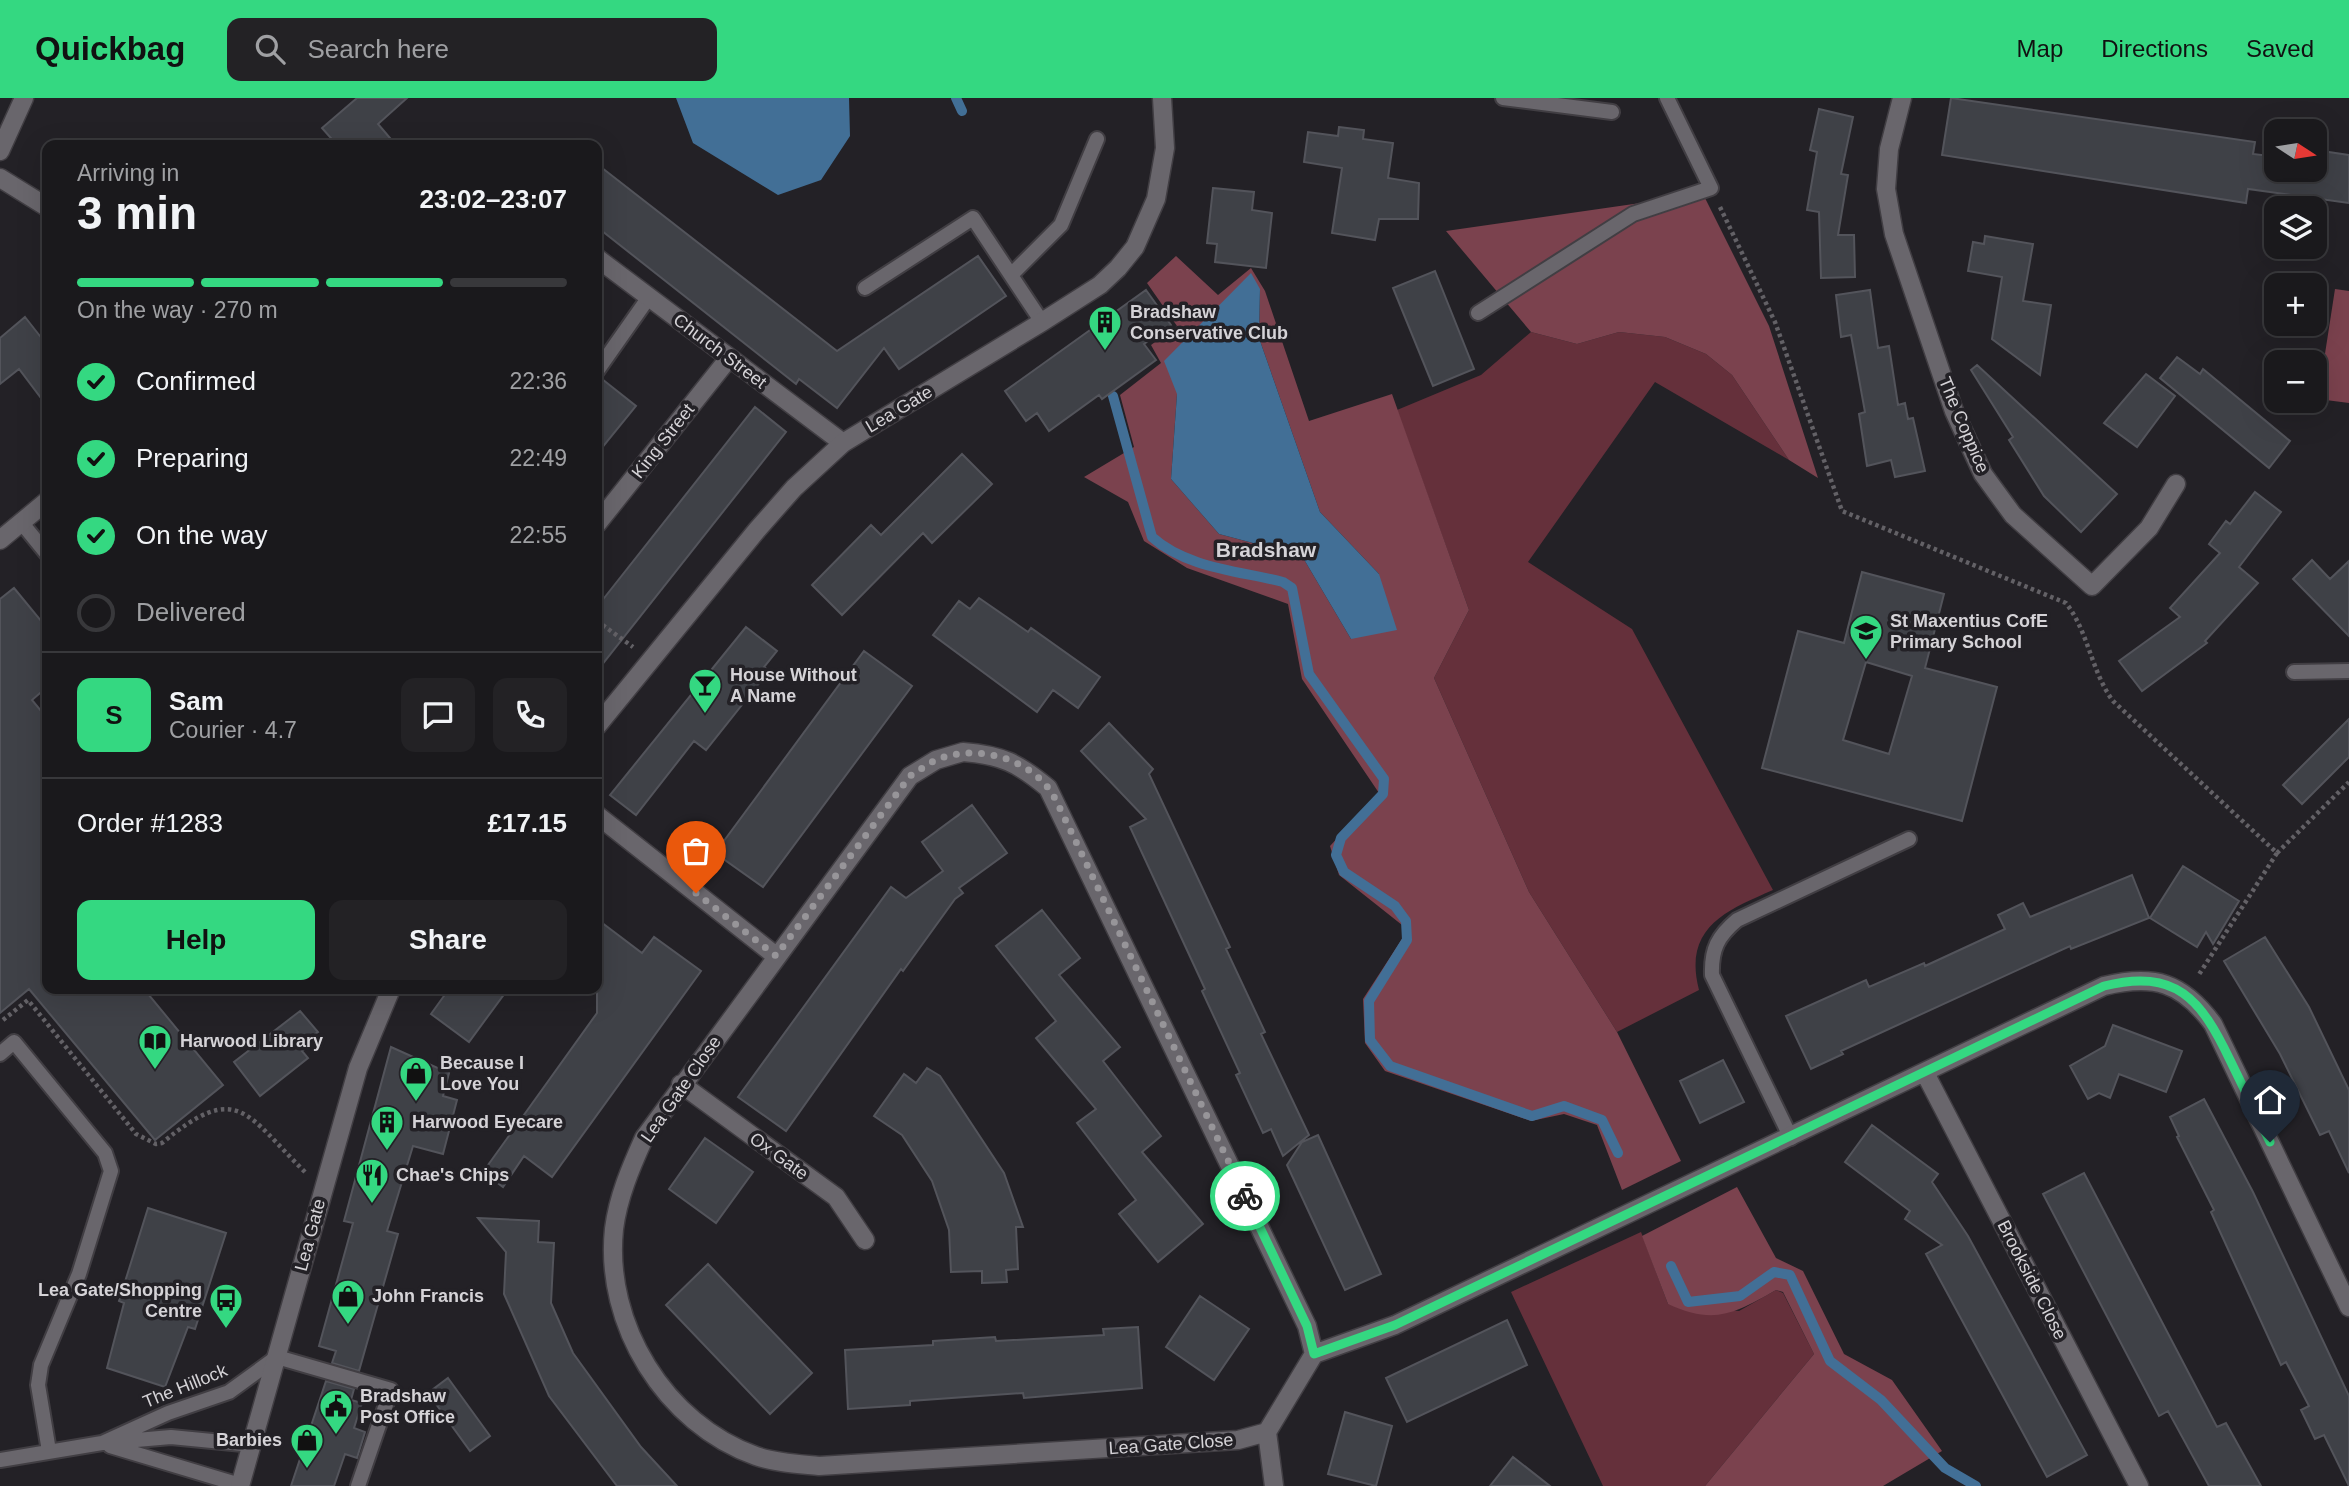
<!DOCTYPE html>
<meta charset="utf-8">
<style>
body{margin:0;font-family:Helvetica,sans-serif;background:#232225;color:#f1f3f6;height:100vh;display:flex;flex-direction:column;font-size:26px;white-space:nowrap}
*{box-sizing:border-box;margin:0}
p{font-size:23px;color:#9fa0a3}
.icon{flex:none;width:38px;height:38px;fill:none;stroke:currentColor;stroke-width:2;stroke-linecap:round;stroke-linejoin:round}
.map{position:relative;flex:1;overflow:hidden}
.panel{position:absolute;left:42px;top:42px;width:560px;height:854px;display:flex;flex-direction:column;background:#1a191c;border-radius:14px;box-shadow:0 7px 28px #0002,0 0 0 2px #38383b}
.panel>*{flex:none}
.needle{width:46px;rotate:102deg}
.fabs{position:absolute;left:2264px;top:21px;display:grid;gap:14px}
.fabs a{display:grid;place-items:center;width:63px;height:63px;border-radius:14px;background:#1a191c;box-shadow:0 7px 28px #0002,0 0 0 2px #38383b;font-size:35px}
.pin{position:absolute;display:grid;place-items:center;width:60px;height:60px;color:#fff;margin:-72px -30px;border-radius:50% 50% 50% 0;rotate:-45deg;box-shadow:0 0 7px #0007}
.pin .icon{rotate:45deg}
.courier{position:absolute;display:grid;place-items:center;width:70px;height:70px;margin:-35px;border:5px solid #34d881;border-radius:50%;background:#fff;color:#222;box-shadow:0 2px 9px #0007}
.overview em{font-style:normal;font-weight:800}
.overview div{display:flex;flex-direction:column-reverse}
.overview{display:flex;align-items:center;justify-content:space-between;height:119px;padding:0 35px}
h1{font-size:46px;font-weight:800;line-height:52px}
.bar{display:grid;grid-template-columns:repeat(4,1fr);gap:10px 7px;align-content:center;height:84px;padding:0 35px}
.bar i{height:9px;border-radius:5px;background:#38383b}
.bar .active{background:#34d881}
.bar p{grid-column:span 4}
.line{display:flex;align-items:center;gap:18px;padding:0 35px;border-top:2px solid #38383b}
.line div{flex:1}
.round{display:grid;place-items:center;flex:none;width:74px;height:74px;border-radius:14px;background:#232225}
ol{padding:0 35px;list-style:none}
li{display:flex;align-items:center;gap:21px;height:77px}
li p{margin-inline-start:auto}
li .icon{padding:7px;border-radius:50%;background:#34d881;color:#111;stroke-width:4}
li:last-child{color:#9fa0a3}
li i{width:38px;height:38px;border:4px solid #38383b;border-radius:50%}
.button{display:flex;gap:14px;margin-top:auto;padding:14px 35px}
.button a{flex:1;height:80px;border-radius:14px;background:#34d881;color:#111;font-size:28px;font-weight:800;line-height:80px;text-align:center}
.button a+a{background:#232225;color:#f1f3f6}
header{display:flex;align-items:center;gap:42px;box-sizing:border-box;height:98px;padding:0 35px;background:#34d881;color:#111}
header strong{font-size:33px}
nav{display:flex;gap:38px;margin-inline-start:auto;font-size:24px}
.search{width:490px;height:63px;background:#232225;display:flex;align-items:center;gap:18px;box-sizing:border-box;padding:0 24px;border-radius:14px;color:#9fa0a3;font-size:26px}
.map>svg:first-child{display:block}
</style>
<header>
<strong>Quickbag</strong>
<div class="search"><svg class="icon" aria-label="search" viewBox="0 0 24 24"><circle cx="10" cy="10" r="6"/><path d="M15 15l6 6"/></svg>Search here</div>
<nav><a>Map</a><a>Directions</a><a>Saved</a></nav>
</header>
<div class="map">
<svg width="2349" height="1388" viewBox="0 0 2349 1388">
<rect width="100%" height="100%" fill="#232126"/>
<!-- green -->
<path fill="#65303b" d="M1531 234 1577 246 1619 234 1665 239 1706 256 1732 277 1789 362 1655 284 1528 464 1632 531 1773 792C1725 813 1683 830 1699 892L1617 934 1529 794 1434 580 1469 512 1397 312 1481 277Z
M1641 1134 1668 1206 1739 1213 1776 1192 1783 1195 1814 1256 1705 1388H1603L1511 1194Z"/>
<!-- forest -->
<path fill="#7b424e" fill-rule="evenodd" d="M1703 96 1769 228 1818 380 1789 362 1732 277 1706 256 1665 239 1619 234 1577 246 1531 234 1446 133Z
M1176 158 1218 197 1251 170 1265 193 1309 323 1392 296 1469 512 1434 580 1529 794 1617 934 1681 1063 1622 1092 1597 1027 1564 1016 1531 1023 1385 973 1365 945 1363 901 1402 841V827L1339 777 1330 748 1379 695 1302 581 1288 506 1187 470 1144 443 1128 404 1084 379 1134 349 1120 297 1161 265 1151 247 1177 228 1147 185ZM1260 191 1259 240 1320 414 1379 476 1351 541 1302 458 1219 436 1171 381 1177 296Z
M2335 191 2349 193V305L2318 301Z
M1737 1089 1776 1160 1803 1173 1844 1256 1892 1282 1942 1353 1883 1388H1705L1814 1256 1783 1194 1776 1192C1734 1216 1714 1227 1668 1206L1642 1138Z"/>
<!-- water -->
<path fill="#426f96" d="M676 0H849L850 38 821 82 778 97 693 45Z
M1251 175 1260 191 1259 240 1320 414 1379 476 1397 532 1351 541 1302 458 1219 436 1171 381 1177 296 1164 263Z"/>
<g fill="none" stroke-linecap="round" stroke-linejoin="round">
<!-- stream -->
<path stroke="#426f96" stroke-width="10" d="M956 0 962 13
M1113 298 1152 439C1186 470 1240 473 1283 484L1292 490 1309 576 1384 681 1383 696 1341 740 1336 757 1344 774 1395 808 1406 823 1407 842 1369 903 1370 942 1390 968 1532 1018 1564 1008 1602 1022 1618 1055
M1671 1168 1688 1204 1740 1198 1774 1174 1790 1177 1830 1263 1881 1302 1945 1370 1976 1388"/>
</g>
<!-- building -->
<path fill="#3f4147" stroke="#53545b" stroke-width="2" fill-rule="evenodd" d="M357 0H407L378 26 396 47H337L322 30Z
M1951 0 2255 44 2253 56 2277 59V72H2315V52L2349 57V105L2248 91 2246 105 1942 57Z
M1819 11 1853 19 1841 76 1848 77 1838 137H1854L1855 179 1821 180 1819 114 1807 112 1817 54 1810 52Z
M1339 29 1364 32 1363 41 1393 45 1388 80 1419 85 1418 121H1379L1375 142 1332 135 1342 70 1304 64 1308 34 1338 38Z
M597 66 837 253 978 158 1006 198 899 271 884 250 837 310 799 281 796 286 597 129Z
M1213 90 1254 94 1252 112 1272 115 1266 170 1215 164 1217 146 1207 145Z
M1985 138 2033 146 2023 203 2051 207 2040 277 1992 241 2002 179 1968 173 1973 144 1984 146Z
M1435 173 1474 271 1433 288 1393 190Z
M1146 192 1171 227 1144 246 1156 262 1102 301 1099 297 1049 333 1037 315 1026 323 1005 293Z
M1870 192 1878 250 1889 248 1898 307 1905 305 1908 321 1913 320 1925 373 1895 379 1891 362 1867 368 1859 316 1865 314 1851 237 1841 239 1836 197Z
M25 219 47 247V308L19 271 0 286V240Z
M2177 259 2200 276 2203 271 2290 343 2269 370 2160 280Z
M1977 267 2117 396 2081 434 2044 398 2009 342 2013 339 1971 272Z
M2146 276 2175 298 2137 349 2104 325Z
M602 281 636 308 597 356V283Z
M755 309 786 334 597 573V509Z
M962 356 992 386 932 445 923 435 842 517 812 487 871 427 881 437Z
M2255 394 2281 414 2239 469 2258 485 2205 543 2207 545 2142 593 2119 563 2180 519 2170 510 2220 455 2209 446 2226 423 2230 426Z
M2312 462 2330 481 2349 463V538L2293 481Z
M1862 474 1944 496 1925 570 1997 589 1962 723 1762 670 1798 533 1844 545ZM1866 564 1912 578 1889 656 1843 642Z
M14 490 47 530V589L32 602 47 620V891H144L223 987 155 1042 29 891 0 915V501Z
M979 500 1028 534 1031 530 1100 579 1078 610 1053 592 1037 614 933 537 959 503 970 511Z
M746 529 777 553 764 569 769 573 706 652 694 643 636 717 610 697Z
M864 553 912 588 763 789 715 755Z
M2349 621V659L2302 706 2283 687Z
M1109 625 1153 671 1149 676 1230 849 1226 851 1265 934 1261 936 1309 1037 1283 1058 1271 1031 1263 1035 1236 977 1240 975 1202 893 1205 891 1130 729 1146 721 1081 653Z
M972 707 1007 755 959 790 963 795 955 801 903 873 901 871 786 1033 738 999 891 789 906 800 943 773 922 744Z
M2183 768 2239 803 2213 846 2206 834 2197 849 2150 820Z
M2132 777 2149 820 2071 851 2070 848 1841 953 1843 956 1811 971 1786 918 1866 882 1869 889 1924 865 1925 868 2005 831 1998 817 2023 805 2030 819Z
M1042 812 1080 860 1059 877 1120 949 1103 963 1161 1038 1142 1054 1203 1126 1158 1164 1119 1116 1136 1102 1077 1025 1096 1011 1036 940 1056 923 996 848Z
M597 821 642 855 654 839 701 873 552 1079 524 1058 503 1089 483 1074 597 915Z
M2265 839 2309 909 2349 992V1075L2329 1033 2320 1037 2280 956 2224 863Z
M449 891H508L469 944 431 916Z
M300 913 318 934 312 938 315 942 302 953 308 960 260 998 234 964Z
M2113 927 2182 953 2166 994 2119 976 2110 1000 2099 995 2088 1001 2070 968 2105 948Z
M391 949 449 975 443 998 457 1002 443 1056 413 1048 387 1133 398 1136 359 1273 332 1265 336 1253 319 1248 353 1125 344 1123Z
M1723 962 1744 1004 1700 1025 1680 983Z
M927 970 940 978 1004 1075 1023 1129H1016L1018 1171 1006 1172 1007 1184 982 1185V1173L951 1174 949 1132 932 1083 902 1037 874 1018 904 976 916 985Z
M2204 1001 2253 1094 2349 1298V1388L2324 1337 2315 1341 2301 1312 2309 1308 2286 1264 2281 1267 2211 1114 2214 1112 2177 1039 2179 1038 2170 1019Z
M1872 1027 1938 1076 1932 1084 1968 1138 2087 1357 2047 1379 1926 1156 1942 1147 1905 1121 1910 1113 1845 1064Z
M1318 1037 1381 1176 1345 1192 1287 1067 1302 1044Z
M705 1040 753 1074 716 1125 669 1091Z
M2084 1075 2217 1329 2226 1325 2261 1388H2209L2168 1313 2159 1318 2043 1096Z
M148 1110 226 1135 195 1231 188 1229 165 1289 107 1270 124 1205 119 1203Z
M478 1120 539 1123 538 1144 554 1145 551 1205 573 1255 641 1349 677 1388H617L549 1298 504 1196 506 1154Z
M708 1166 812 1275 770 1316 666 1207Z
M1200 1198 1249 1231 1214 1282 1166 1249Z
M1507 1222 1527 1267 1407 1324 1386 1280Z
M1138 1229 1142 1290 1024 1300 1023 1295 910 1303V1307L848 1311 845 1252 933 1247V1243L995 1239 996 1243 1104 1237 1103 1231Z
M448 1280 490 1338 470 1353 428 1295Z
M326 1283 354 1291 351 1302 362 1305 354 1330 365 1334 357 1360 345 1356 334 1388H291Z
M1345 1314 1392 1328 1376 1388 1328 1376Z
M1513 1359 1550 1388H1490Z"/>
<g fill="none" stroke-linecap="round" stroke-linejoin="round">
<defs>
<path id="lane" d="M1503 0 1612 14
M1011 177 1061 127 1097 41
M865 190 973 120 1042 224
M1478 215 1633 116 1711 90 1667 0
M597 273 649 199
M21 424 47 456
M2294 574 2349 573
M0 956 14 944 105 1055 111 1073 79 1176 41 1267 38 1287 49 1353
M1791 1040 1712 877C1711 851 1718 838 1737 822L1909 741
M102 1345 168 1315 229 1294 277 1259 391 1292 358 1388
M110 1348 240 1387
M0 1362 102 1345 171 1339 253 1347"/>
<path id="street" d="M1902 0 1889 51 1886 91 1894 136 1954 313 1983 376 2013 417 2092 488 2149 430 2176 386
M0 53 24 0
M0 80 47 109
M597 160 843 345
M597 426 729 260
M0 442 47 403
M963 654C1002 657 1018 665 1048 690L1307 1228 1314 1256 1267 1334 1238 1342 819 1368C799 1366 776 1365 756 1358 665 1326 604 1226 614 1131 618 1099 631 1069 644 1040L910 678 936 662Z
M597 717 776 858
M1925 975 2139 1388
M681 986 836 1099 865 1142
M1314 1256 1395 1227 2104 888C2154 876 2182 884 2213 926L2349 1209
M1267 1334 1274 1388"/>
<path id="secondary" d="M597 628 757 432 794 390 843 345 1042 224 1100 187 1118 170 1135 149 1156 101 1165 50 1162 0
M240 1388 358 970 391 891"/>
</defs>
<!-- lane casing -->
<use href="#lane" stroke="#413e43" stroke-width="18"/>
<!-- street casing -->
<use href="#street" stroke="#413e43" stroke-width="21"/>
<!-- secondary casing -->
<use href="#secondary" stroke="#413e43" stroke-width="21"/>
<!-- path -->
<path stroke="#636166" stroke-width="4.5" stroke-dasharray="3.5 3.5" stroke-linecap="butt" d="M1720 109 1775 224 1842 413 2066 505C2089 535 2091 573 2113 603L2277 755 2198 878
M597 523 633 549
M2277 755 2349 684
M3 922 28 902 136 1036 156 1046 162 1045C238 982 246 1016 305 1074"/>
<!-- lane -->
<use href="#lane" stroke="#69666c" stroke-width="14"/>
<!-- street -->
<use href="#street" stroke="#69666c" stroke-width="18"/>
<!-- secondary -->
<use href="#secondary" stroke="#69666c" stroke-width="18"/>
</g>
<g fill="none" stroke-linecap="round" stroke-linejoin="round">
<!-- done -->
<path stroke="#979599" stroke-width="7" stroke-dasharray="0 12.6" d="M696 795 776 858 910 678C919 673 928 665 938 661 975 647 1024 658 1049 691 1056 700 1061 714 1067 725L1245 1098"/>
<!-- route -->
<path stroke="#34d881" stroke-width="9" d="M1245 1098 1307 1228 1314 1256 1395 1227 2104 888C2176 870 2201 901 2230 962 2243 989 2257 1017 2270 1044"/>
</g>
<!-- icons -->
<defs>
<symbol id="building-pin" viewBox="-11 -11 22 30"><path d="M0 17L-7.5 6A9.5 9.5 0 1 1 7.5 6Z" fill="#34d881" stroke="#232126"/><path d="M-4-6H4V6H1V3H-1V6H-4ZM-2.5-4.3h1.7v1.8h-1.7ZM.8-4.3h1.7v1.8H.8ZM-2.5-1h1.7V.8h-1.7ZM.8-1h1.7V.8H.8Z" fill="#111"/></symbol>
<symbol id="school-pin" viewBox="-11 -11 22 30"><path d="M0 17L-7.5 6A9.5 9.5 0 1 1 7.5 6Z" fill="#34d881" stroke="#232126"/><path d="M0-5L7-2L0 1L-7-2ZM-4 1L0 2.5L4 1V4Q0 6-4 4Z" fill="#111"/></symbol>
<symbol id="bar-pin" viewBox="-11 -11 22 30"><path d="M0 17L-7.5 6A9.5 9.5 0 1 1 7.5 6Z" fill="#34d881" stroke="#232126"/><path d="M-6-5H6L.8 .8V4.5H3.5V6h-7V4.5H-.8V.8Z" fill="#111"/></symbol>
<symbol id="library-pin" viewBox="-11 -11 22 30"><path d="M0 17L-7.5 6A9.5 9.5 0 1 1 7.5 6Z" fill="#34d881" stroke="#232126"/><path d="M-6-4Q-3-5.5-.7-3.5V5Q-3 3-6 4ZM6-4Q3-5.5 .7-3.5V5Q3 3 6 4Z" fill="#111"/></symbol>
<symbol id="shop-pin" viewBox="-11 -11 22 30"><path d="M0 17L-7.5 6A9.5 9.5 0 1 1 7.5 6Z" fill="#34d881" stroke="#232126"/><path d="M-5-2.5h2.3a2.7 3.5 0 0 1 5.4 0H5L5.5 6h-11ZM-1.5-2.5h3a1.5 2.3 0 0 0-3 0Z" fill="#111"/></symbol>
<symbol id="restaurant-pin" viewBox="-11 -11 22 30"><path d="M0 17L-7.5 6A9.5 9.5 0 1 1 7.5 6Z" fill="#34d881" stroke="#232126"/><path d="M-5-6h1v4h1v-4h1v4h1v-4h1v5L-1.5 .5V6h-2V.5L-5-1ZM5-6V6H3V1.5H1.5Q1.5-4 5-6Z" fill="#111"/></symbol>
<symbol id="bus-pin" viewBox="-11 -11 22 30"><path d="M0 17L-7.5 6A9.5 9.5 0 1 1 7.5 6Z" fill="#34d881" stroke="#232126"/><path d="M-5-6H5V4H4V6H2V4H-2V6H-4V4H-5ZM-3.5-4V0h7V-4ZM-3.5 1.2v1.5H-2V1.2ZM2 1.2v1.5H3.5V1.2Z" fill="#111"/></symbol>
<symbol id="civic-pin" viewBox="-11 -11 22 30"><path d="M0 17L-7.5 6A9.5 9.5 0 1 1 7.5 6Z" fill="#34d881" stroke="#232126"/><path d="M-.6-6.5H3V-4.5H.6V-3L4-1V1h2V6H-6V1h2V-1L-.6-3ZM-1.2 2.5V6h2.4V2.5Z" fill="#111"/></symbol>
</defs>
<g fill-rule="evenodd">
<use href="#building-pin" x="1086" y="205" width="38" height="52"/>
<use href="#school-pin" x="1847" y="514" width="38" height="52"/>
<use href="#bar-pin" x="686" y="568" width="38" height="52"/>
<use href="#library-pin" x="136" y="924" width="38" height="52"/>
<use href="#shop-pin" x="397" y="956" width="38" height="52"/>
<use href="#building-pin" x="368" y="1005" width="38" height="52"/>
<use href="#restaurant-pin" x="353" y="1058" width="38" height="52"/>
<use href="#shop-pin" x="329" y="1179" width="38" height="52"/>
<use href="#bus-pin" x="207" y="1183" width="38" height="52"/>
<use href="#civic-pin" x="317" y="1289" width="38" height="52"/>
<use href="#shop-pin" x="288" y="1323" width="38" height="52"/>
</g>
<g text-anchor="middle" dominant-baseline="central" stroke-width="7" stroke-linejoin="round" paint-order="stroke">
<!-- poi labels -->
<g font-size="18" font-weight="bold" fill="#d5d3d7" stroke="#232126" text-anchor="start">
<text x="1130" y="214">Bradshaw<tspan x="1130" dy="21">Conservative Club</tspan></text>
<text x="1890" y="523">St Maxentius CofE<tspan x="1890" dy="21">Primary School</tspan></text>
<text x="730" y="577">House Without<tspan x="730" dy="21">A Name</tspan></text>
<text x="180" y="943">Harwood Library</text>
<text x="440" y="965">Because I<tspan x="440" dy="21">Love You</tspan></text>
<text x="412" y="1024">Harwood Eyecare</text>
<text x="396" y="1077">Chae's Chips</text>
<text x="202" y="1192" text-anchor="end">Lea Gate/Shopping<tspan x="202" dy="21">Centre</tspan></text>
<text x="372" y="1198">John Francis</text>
<text x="360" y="1298">Bradshaw<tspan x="360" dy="21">Post Office</tspan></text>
<text x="282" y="1342" text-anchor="end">Barbies</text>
</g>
<!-- street labels -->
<g font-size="18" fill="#d5d3d7" stroke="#232126">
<text transform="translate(720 253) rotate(37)">Church Street</text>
<text transform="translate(899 311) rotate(-31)">Lea Gate</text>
<text transform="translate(1964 327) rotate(67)">The Coppice</text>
<text transform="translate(663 343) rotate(-52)">King Street</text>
<text transform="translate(681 991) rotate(-55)">Lea Gate Close</text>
<text transform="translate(779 1058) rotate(36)">Ox Gate</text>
<text transform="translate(310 1137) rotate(-75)">Lea Gate</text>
<text transform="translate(2032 1182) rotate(63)">Brookside Close</text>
<text transform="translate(185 1288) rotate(-22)">The Hillock</text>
<text transform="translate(1171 1346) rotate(-4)">Lea Gate Close</text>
</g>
<!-- quarter labels -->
<g font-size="21" font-weight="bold" fill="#d5d3d7" stroke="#232126">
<text x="1266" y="451">Bradshaw</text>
</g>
</g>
</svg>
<div class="fabs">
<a><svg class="needle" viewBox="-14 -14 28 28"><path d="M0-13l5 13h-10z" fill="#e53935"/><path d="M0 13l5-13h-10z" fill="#9fa0a3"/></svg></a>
<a><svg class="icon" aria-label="layers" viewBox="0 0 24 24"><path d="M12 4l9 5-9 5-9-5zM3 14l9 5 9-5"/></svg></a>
<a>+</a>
<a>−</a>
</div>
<div class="pin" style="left:696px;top:795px;background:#ea580c"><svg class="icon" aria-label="bag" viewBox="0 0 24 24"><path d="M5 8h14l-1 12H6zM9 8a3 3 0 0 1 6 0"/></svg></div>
<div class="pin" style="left:2270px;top:1044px;background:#1f2937"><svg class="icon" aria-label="home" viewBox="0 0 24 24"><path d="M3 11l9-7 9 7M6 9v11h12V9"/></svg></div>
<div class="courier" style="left:1245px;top:1098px"><svg class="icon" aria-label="bike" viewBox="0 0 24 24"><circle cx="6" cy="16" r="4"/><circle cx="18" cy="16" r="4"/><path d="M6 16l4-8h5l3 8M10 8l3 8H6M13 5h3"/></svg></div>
<section class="panel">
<div class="overview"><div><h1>3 min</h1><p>Arriving in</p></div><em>23:02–23:07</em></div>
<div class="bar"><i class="active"></i><i class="active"></i><i class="active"></i><i></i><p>On the way · 270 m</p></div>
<ol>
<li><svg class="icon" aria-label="check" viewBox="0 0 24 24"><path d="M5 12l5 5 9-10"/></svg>Confirmed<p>22:36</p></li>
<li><svg class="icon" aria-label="check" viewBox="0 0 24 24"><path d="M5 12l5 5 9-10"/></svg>Preparing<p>22:49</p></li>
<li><svg class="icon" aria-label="check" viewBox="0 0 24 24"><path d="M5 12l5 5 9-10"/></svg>On the way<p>22:55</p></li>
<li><i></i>Delivered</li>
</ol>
<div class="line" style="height:126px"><b class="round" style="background:#34d881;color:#111">S</b><div><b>Sam</b><p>Courier · 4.7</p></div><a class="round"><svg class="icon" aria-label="chat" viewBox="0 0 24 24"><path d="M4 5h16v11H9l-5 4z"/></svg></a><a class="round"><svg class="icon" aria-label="phone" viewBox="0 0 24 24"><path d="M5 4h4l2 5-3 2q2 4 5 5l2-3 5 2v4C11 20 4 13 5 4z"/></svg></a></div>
<div class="line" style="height:91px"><div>Order #1283</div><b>£17.15</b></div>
<div class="button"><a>Help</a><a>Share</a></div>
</section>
</div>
